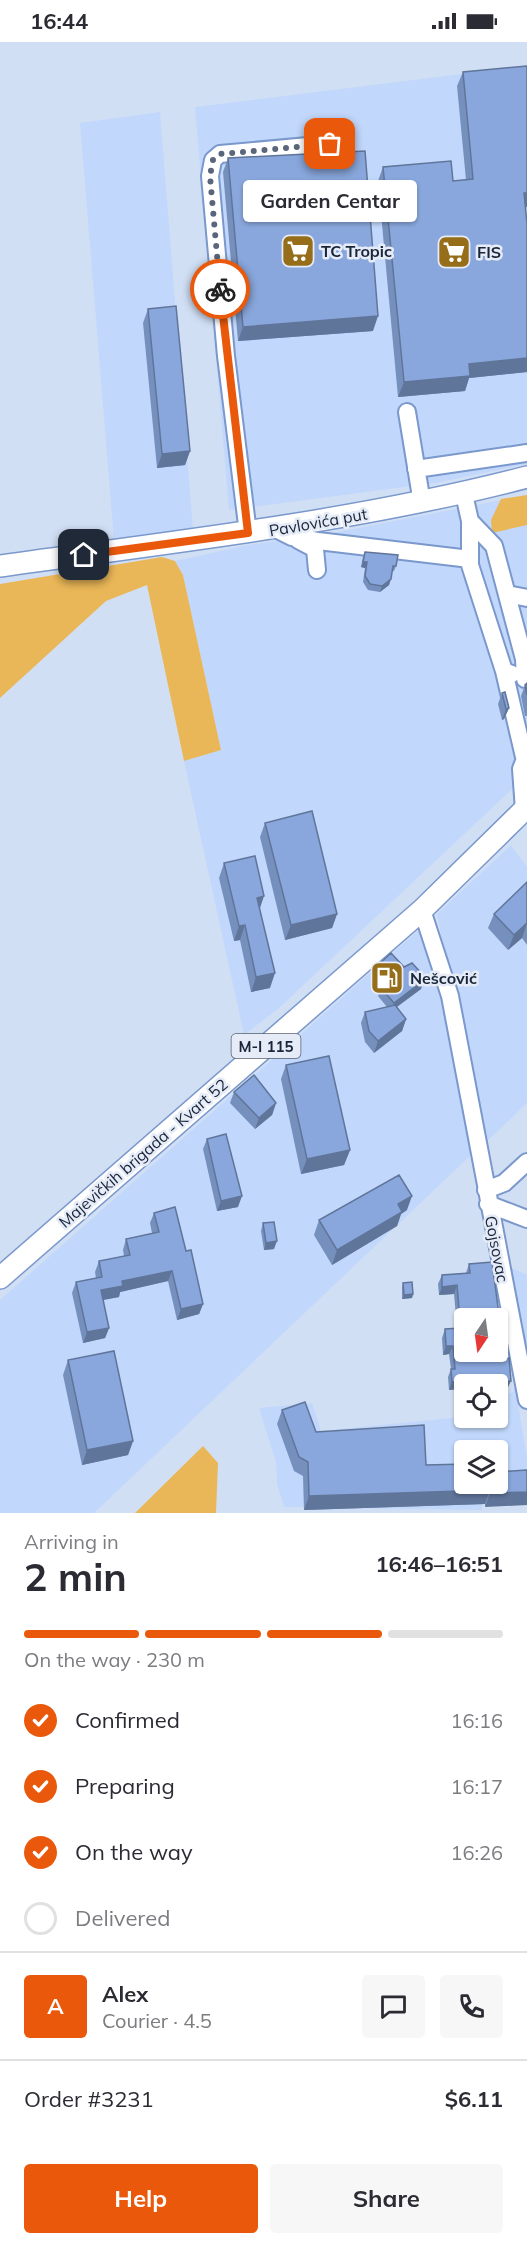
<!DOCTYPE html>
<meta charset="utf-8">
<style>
body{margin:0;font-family:Mulish,sans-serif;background:#f7f7f7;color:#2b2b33;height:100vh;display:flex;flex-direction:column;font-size:22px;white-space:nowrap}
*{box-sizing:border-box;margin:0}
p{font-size:20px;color:#7c7c81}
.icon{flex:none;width:33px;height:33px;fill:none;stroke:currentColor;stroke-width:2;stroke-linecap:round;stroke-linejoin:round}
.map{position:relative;height:1471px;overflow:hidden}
.side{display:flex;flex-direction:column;background:#fff;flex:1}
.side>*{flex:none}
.needle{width:39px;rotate:193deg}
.buttons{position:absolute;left:454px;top:1266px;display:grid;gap:12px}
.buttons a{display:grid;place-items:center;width:54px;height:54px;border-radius:6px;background:#fff;box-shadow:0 2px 4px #0004;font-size:30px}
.pin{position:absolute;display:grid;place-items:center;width:51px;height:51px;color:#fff;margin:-26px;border-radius:12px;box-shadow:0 3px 9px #0006}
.courier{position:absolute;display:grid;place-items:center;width:60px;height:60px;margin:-30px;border:4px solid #ea580c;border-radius:50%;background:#fff;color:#222;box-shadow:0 2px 8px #0007}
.bubble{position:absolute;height:42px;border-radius:6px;background:#fff;box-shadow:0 2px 4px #0004;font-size:20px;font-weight:700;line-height:42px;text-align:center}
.headline em{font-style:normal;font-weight:700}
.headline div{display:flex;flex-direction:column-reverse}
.headline{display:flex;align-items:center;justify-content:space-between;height:102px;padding:0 24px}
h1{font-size:39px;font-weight:700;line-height:45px}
.bar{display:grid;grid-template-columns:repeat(4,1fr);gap:9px 6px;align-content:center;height:72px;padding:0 24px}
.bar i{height:8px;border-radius:4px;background:#e1e1e2}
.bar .selected{background:#ea580c}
.bar p{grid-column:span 4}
.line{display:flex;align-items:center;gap:15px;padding:0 24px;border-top:2px solid #e1e1e2}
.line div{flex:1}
.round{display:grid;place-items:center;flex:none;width:63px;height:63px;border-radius:6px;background:#f7f7f7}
ol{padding:0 24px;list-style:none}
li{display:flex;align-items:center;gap:18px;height:66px}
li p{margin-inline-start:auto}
li .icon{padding:6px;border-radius:50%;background:#ea580c;color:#fff;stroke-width:4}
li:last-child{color:#7c7c81}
li i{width:33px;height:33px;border:3px solid #e1e1e2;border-radius:50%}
.cta{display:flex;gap:12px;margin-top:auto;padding:12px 24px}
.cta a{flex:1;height:69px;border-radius:6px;background:#ea580c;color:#fff;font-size:24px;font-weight:700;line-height:69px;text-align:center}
.cta a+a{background:#f7f7f7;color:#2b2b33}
.status{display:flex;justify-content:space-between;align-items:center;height:42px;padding:0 30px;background:#fff;direction:ltr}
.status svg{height:16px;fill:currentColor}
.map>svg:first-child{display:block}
</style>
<div class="status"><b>16:44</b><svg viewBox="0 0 49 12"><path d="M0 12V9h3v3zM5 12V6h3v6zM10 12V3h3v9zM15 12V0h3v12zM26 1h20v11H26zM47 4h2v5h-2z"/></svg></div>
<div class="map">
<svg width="527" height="1471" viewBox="0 0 527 1471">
<rect width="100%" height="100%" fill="#d1dff5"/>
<!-- built -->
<path fill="#c1d7fb" d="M527 24V422L435 441 229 468 195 65Z
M160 70 193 488 114 498 80 81Z
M527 453V733L279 966 244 993 184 719 221 708 183 533 175 519 248 503 333 491Z
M511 803 527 825V1061L483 1103 437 872Z
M420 887 442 953 471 1113 94 1471H0V1258Z
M509 1225 527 1233V1302L524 1301Z
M515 1344 527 1417V1436L498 1439V1408H465V1442H481L482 1468 284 1465 277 1442 276 1420 259 1366 312 1361 321 1389 452 1376 465 1371V1376H498V1356L513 1350Z"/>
<!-- green -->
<path fill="#eab758" d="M527 453V483L492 491 491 478 501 457Z
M162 515 175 519 183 533 221 708 184 719 147 543 106 559 0 656V542Z
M203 1404 218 1421 216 1471H135Z"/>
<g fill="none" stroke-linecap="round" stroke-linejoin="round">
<defs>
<path id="minor" d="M407 370 422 461
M416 427 527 411
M464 452 470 479V523L504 629
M470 479 494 504 524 617 525 637
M276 487 292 495 318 499 470 517
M248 491 226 314 210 134 213 118 220 112 330 102
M298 498 315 507 317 528
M507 552 527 556
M512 632 504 629 524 715
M524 768 521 727 527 712
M422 868 450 954 527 1358
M486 1148 504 1141 527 1120
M488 1162 527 1177"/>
<path id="major" d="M0 524C177 499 354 480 527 435
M0 1236 422 868 527 765"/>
</defs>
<!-- minor casing -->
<use href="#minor" stroke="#7a98cc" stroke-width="20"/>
<!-- major casing -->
<use href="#major" stroke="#7a98cc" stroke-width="24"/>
<!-- minor -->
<use href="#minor" stroke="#fff" stroke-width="16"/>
<!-- major -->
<use href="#major" stroke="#fff" stroke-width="21"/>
</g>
<!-- wall -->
<path fill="#7690bd" d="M463 30 525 165 527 182V330L469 336 465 349 398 355 378 139 383 125 453 139 466 138 457 44Z
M228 116 373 289 238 299 223 130Z
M148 267 190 409 185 423 157 426 143 281Z
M365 510 396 524 394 529H392L389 543 380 550 368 548 363 540 365 526 361 525 363 515Z
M527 641V674H525L521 654 525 643Z
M502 651 509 666 504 677 502 678 498 662Z
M265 781 337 872 332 886 285 898 260 795Z
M224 821 260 867 270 946 251 950 240 898 234 899 219 836Z
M527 840V903L522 896 508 908 488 886 494 872Z
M374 927 421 947 397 965 406 977 402 989 374 1011 365 1000 361 981 365 970 387 965 378 954 381 947 371 935Z
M286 1023 350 1108 344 1123 301 1132 281 1037Z
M234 1050 276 1061 272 1073 255 1087 230 1061Z
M207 1097 238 1165 217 1169 203 1107Z
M407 1168 401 1172 397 1184 332 1223 314 1193 319 1178Z
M154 1171 186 1209 203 1262 199 1272 177 1278 168 1239 120 1250 119 1255 103 1258 109 1286 105 1296 83 1301 72 1251 76 1240 96 1236 95 1230 99 1219 124 1214 123 1208 126 1197 152 1191 150 1181Z
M263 1181 274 1207 264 1208 261 1189Z
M469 1222 499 1273 497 1276H465L460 1287 463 1318 478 1317 477 1310H498L507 1347 498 1342H465L449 1348 448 1335 451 1327 449 1312 443 1313 442 1296 445 1287 457 1286 454 1252 439 1253 438 1242 442 1233 466 1231Z
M403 1241 413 1252 412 1256 402 1257V1245Z
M68 1318 133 1399 128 1413 82 1423 63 1333Z
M282 1368 316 1390 426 1423 460 1422 465 1407V1442H498L485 1465V1462L304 1468 303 1434 294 1429 277 1382Z"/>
<!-- shaded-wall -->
<path fill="#60759a" d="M524 151H527V165L519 166Z
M378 274 373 289 238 299 243 285Z
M527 316V330L469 336 465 349 398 355 404 340 469 322Z
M190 409 185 423 157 426 162 412Z
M363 520H367L365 526 361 525Z
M391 537 389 543 380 550 382 544Z
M509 666 504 677 502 678 506 667Z
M264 854 259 869 257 856Z
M337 872 332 886 285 898 291 883Z
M527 881 522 896 508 908 514 893Z
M245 883 240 898 234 899 239 884Z
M275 931 270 946 251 950 256 935Z
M424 938 421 947 391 969 394 961Z
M406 977 402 989 374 1011 378 999Z
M276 1061 272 1073 255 1087 259 1076Z
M350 1108 344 1123 301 1132 307 1117Z
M242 1154 238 1165 217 1169 221 1159Z
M412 1154 407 1168 401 1172 397 1184 332 1223 337 1208 398 1162Z
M277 1199 274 1207 264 1208 266 1201Z
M172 1229 168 1239 120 1250 119 1255 97 1259 101 1248 122 1239Z
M457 1243 454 1252 439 1253 442 1245Z
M413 1252 412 1256 402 1257 404 1253Z
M203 1262 199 1272 177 1278 181 1267Z
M460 1278H465V1286L457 1287Z
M109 1286 105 1296 83 1301 87 1290Z
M446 1304H453L449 1312 443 1313Z
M491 1337 489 1342H465V1347L449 1348 452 1340Z
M511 1339 507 1347 498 1348V1342H490L491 1340Z
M133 1399 128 1413 82 1423 87 1408Z
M490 1448 485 1462 304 1468 309 1454Z
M527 1450V1463L485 1465 490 1451Z"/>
<!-- building -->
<path fill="#89a7dc" stroke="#60759a" stroke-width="1.5" d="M527 24V151H524L527 182V316L469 322 470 334 404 340 383 125 451 119 453 139 473 137 463 30Z
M365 109 378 274 243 285 228 116Z
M176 264 190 409 162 412 148 267Z
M365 510 398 513 396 524H393L391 537 382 544 370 542 365 534 367 520H363Z
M527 641V653L525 643Z
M505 650 509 666 506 667 502 651Z
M312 769 337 872 291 883 265 781Z
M255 814 264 854 257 856 275 931 256 935 245 883 239 884 224 821Z
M527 840V881L514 893 494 872Z
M391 911 404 925 412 921 424 934V938L394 961 381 946 386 941 374 927Z
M395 963 406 977 378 999 369 989 365 970Z
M329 1014 350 1108 307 1117 286 1023Z
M254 1033 276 1061 259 1076 234 1050Z
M226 1092 242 1154 221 1159 207 1097Z
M399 1133 412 1154 398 1162 402 1170 337 1208 319 1178Z
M175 1165 186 1209 191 1208 203 1262 181 1267 172 1229 122 1239 123 1244 101 1248 109 1286 87 1290 76 1240 102 1235 99 1219 130 1213 126 1197 159 1190 154 1171Z
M274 1180 277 1199 266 1201 263 1181Z
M492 1220 499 1273H495V1276H465V1278H460L457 1243 442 1245V1233L470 1231 469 1222Z
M412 1240 413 1252 404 1253 403 1241Z
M460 1286 463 1318 482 1317 481 1310H498V1304L499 1317 509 1316 511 1339 491 1340V1337L452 1340 451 1327H455L453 1304H446L445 1287Z
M114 1309 133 1399 87 1408 68 1318Z
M305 1360 316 1390 424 1383 426 1423 465 1422V1442H498V1430L527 1428V1450L490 1451V1448L309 1454 308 1420 299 1415 282 1368Z
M482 1406V1408H465V1407Z"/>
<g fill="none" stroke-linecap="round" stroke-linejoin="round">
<!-- done -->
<path stroke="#59667b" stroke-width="6" stroke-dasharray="0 10.8" d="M220 247 210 134 213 118 220 112 330 102"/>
<!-- route -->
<path stroke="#ea580c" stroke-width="8" d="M84 513 248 491 220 247"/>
</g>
<!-- icons -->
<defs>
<symbol id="supermarket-square" viewBox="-11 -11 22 22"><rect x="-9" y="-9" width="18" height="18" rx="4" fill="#966e19" stroke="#e5ebf7"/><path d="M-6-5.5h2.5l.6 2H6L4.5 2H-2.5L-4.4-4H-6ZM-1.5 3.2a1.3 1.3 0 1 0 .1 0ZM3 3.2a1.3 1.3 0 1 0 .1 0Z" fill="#fff"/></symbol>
<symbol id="fuel-square" viewBox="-11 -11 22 22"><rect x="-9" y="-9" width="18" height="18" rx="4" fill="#966e19" stroke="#e5ebf7"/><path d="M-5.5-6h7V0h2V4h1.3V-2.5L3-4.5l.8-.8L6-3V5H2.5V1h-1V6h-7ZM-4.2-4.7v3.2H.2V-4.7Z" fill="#fff"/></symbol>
</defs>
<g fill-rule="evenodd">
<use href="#supermarket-square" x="279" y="190" width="38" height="38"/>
<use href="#supermarket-square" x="435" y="191" width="38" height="38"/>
<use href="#fuel-square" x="368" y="917" width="38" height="38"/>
</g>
<g text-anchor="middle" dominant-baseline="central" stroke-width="5" stroke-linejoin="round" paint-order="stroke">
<!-- shield labels -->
<rect fill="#e5ebf7" stroke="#566072" stroke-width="1.5" x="231.5" y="992" width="69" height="24" rx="4.5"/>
<g font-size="15" font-weight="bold" fill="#192539">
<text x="266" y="1004">M-I 115</text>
</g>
<!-- poi labels -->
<g font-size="16" font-weight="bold" fill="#192539" stroke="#e5ebf7" text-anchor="start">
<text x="321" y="209">TC Tropic</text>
<text x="477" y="210">FIS</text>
<text x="410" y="936">Nešcović</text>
</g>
<!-- street labels -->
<g font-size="16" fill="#192539" stroke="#e5ebf7">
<text transform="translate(318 480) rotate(-10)">Pavlovića put</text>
<text transform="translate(143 1111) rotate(-41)">Majevičkih brigada - Kvart 52</text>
<text transform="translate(497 1207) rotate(79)">Gojsovac</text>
</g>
</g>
</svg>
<div class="buttons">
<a><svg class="needle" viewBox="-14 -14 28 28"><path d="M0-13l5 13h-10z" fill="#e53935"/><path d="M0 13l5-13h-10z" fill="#7c7c81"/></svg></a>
<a><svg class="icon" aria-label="locate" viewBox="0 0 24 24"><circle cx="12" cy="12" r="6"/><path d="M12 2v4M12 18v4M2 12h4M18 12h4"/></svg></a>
<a><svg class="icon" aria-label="layers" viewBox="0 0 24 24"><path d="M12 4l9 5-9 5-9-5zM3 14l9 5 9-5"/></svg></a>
</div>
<div class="pin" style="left:330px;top:102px;background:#ea580c"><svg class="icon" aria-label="bag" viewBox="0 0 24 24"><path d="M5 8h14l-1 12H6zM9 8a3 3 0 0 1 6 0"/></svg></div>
<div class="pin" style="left:84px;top:513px;background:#1f2937"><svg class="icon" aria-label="home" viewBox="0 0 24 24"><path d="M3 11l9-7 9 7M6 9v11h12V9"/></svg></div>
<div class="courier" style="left:220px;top:247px"><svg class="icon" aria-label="bike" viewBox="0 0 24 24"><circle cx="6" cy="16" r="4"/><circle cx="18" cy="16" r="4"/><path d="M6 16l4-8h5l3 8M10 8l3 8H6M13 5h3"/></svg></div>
<div class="bubble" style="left:243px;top:138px;width:174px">Garden Centar</div>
</div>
<section class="side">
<div class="headline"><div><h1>2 min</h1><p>Arriving in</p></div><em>16:46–16:51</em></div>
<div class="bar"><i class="selected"></i><i class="selected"></i><i class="selected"></i><i></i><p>On the way · 230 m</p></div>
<ol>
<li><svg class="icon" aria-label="check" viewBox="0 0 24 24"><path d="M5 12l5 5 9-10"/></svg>Confirmed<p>16:16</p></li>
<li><svg class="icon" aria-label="check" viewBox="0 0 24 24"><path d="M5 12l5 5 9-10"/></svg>Preparing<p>16:17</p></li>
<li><svg class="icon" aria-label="check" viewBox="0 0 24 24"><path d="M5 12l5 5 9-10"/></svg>On the way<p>16:26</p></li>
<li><i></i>Delivered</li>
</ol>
<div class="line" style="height:108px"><b class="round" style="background:#ea580c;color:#fff">A</b><div><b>Alex</b><p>Courier · 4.5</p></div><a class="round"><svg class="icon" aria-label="chat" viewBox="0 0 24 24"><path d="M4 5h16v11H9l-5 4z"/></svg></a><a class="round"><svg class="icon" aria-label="phone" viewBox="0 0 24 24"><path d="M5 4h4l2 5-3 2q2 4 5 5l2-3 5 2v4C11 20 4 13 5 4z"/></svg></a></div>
<div class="line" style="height:78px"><div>Order #3231</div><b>$6.11</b></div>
<div class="cta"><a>Help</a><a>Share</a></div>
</section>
